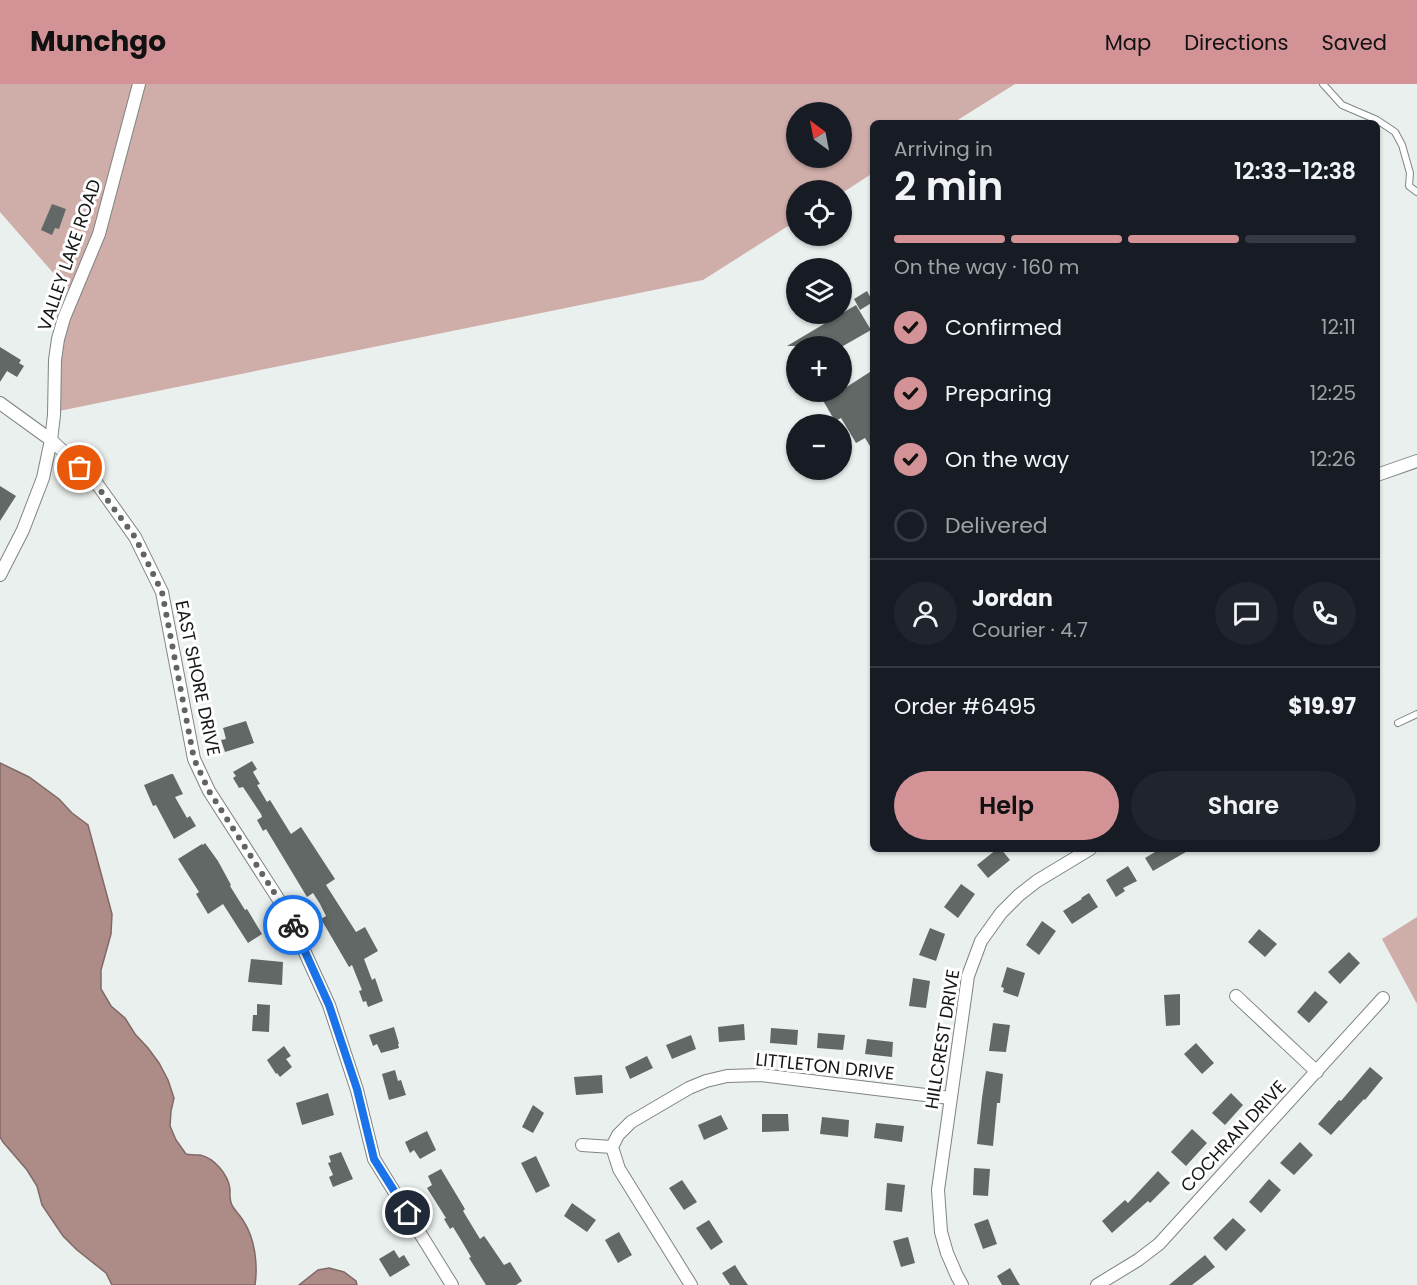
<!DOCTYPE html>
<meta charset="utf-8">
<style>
body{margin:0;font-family:Poppins,sans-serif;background:#20242c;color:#f1f3f6;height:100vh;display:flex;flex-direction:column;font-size:22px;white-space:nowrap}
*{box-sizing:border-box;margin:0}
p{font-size:20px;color:#9ea1a6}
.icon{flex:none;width:33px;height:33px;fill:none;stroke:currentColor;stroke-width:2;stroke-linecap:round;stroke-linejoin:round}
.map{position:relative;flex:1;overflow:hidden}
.sheet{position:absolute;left:870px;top:36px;width:510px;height:732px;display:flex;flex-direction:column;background:#171b24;border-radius:9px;box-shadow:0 2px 4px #0004}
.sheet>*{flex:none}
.needle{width:39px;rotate:328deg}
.buttons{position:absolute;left:786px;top:18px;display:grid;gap:12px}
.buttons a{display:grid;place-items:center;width:66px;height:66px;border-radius:50%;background:#171b24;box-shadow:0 2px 4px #0004;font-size:30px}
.pin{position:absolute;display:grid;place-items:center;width:51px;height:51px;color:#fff;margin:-26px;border:3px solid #fff;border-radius:50%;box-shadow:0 2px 6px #0007}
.courier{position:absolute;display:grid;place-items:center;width:60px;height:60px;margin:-30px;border:4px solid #1a73e8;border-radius:50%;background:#fff;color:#222;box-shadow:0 2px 8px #0007}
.overview em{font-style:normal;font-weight:600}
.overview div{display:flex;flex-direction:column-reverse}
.overview{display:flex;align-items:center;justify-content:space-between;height:102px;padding:0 24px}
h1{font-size:39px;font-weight:600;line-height:45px}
.bar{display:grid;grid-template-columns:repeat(4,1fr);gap:9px 6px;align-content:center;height:72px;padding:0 24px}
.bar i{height:8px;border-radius:4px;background:#363941}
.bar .selected{background:#d29296}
.bar p{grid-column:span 4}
.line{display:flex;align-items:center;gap:15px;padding:0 24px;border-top:2px solid #363941}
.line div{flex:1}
.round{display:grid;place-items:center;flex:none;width:63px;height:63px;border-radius:32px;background:#20242c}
ol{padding:0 24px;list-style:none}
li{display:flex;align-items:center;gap:18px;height:66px}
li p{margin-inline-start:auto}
li .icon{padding:6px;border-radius:50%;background:#d29296;color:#111;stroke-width:4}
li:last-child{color:#9ea1a6}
li i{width:33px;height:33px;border:3px solid #363941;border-radius:50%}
.cta{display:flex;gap:12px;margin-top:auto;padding:12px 24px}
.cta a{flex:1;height:69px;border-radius:36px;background:#d29296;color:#111;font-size:24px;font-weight:600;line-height:69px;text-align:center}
.cta a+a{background:#20242c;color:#f1f3f6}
header{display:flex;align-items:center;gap:36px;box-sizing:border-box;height:84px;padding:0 30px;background:#d29296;color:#111}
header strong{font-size:28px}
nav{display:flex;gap:33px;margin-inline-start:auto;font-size:21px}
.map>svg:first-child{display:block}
</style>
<header>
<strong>Munchgo</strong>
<nav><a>Map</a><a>Directions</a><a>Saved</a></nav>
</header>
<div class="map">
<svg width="1417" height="1201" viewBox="0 0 1417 1201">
<rect width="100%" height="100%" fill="#eaf0ee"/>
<!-- forest -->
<path fill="#cfada9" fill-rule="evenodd" d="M0 0H1015L953 39H873V89L842 109V106H796V137L703 196 54 328 50 289 76 215 0 128ZM796 28H842V74H796Z
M1417 833V920L1382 855Z"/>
<!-- water -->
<path fill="#ad8c88" stroke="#806966" stroke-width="1.5" d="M0 679 29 693 59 715 72 729 88 741 112 830 111 850 101 886V905L111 922 125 934 135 950 148 964 159 979 168 996 174 1014 171 1027 170 1042 176 1056 186 1070C191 1071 196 1071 200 1071 214 1074 228 1090 230 1105 230 1111 229 1117 233 1123 236 1128 241 1132 244 1138 255 1155 258 1181 255 1201H112L106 1189 77 1166 63 1152 42 1121 37 1102 27 1086 3 1058 0 1053Z
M329 1184 344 1188 356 1197 357 1201H299L318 1186Z"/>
<!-- building -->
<path fill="#626865" d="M52 120 66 125 59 145 55 144 52 151 41 146Z
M867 207 873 218 860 226 854 215Z
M856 221 871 246 843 262H787Z
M0 263 21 276 19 279 24 282 17 293 7 287 0 298Z
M873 286V367L865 354 856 359 841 334 835 337 818 308H842V306Z
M0 402 16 412 0 437Z
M246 637 254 659 225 668 221 656 226 655 223 644Z
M252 677 257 685 253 688 260 700 257 701 267 718 270 716 291 750 301 743 335 795 326 801 356 848 365 843 378 867 364 875 372 896 375 894 383 917 368 923 366 917 363 918 359 907 362 906 352 881 349 883 321 835 326 832 320 820 313 809 307 813 266 745 263 747 257 736 262 733 261 730 243 703 239 704 233 694 236 692 233 688Z
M171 690H173L183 710 175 713 187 734 190 732 196 742 174 755 156 721 153 722 144 701Z
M205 759 218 777 231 801 230 802 245 826 247 825 262 850 248 859 223 820 208 830 196 810 199 808 178 775 202 760 203 761Z
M997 765H1001L1010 776 988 794 977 781Z
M1160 765H1191L1153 787 1145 774Z
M1128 782 1137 797 1123 804 1125 807 1116 813 1106 796Z
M961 800 975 810 958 834 944 823Z
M1089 809 1098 823 1072 840 1063 827 1082 815 1081 814Z
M1042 837 1056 847 1039 871 1026 861Z
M930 844 945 850 936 877 919 871Z
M1259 845 1277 860 1265 873 1248 858Z
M1349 868 1360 879 1340 900 1328 888Z
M251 875 283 878 282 901 248 898Z
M1007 883 1025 889 1018 913 1003 908 1004 904 1001 903Z
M913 894 930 897 926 924 909 922Z
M1315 907 1328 918 1309 939 1297 928Z
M1180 910V941L1166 942 1164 911Z
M257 920 270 921 269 948 252 947 253 931H257Z
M993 939 1010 941 1006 968 989 967Z
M744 940 745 956 719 958 718 943Z
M394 943 399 960H398L399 964 381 969 377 960 373 962 369 951Z
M771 944 798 946 797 961 770 959Z
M818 949 845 951 843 966 817 964Z
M691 951 696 965 672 975 666 961Z
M867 955 893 958 892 973 865 970Z
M1196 959 1214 979 1202 990 1184 970Z
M284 962 291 972 286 975 292 983 280 993 277 989 276 990 267 976Z
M647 972 653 984 630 995 625 983Z
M1370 983 1383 994 1365 1016 1364 1015 1331 1051 1318 1040 1339 1016 1341 1017Z
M395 986 398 997 401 996 406 1011 389 1016 382 990Z
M986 987 1003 990 1000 1019H997L993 1062 977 1060 982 1014Z
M602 991 603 1009 576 1011 574 993Z
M328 1009 334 1031 302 1041 296 1019Z
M1231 1009 1243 1021 1225 1041 1212 1029Z
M533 1021 544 1029 533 1049 522 1043Z
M762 1030H788L789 1047 762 1048Z
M721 1031 728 1045 704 1056 698 1041Z
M822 1033 849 1036 848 1053 820 1050Z
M876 1039 904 1042 902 1058 874 1054Z
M1192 1045 1207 1059 1186 1082 1171 1068Z
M427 1047 436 1066 420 1075 414 1066 410 1069 405 1058Z
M1300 1058 1313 1071 1294 1091 1280 1079Z
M341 1068 353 1095 333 1103 329 1093 333 1091 328 1079 331 1078 329 1072Z
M536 1072 550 1102 536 1109 521 1079Z
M974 1084 990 1085 988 1112 973 1111Z
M441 1085 465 1125 463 1127 480 1155 484 1152 487 1156 504 1181 510 1178 522 1197 516 1201H486L469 1174 471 1173 461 1156 453 1143 450 1145 444 1135 446 1134 427 1104 432 1101 428 1092Z
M1158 1087 1170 1099 1150 1119 1148 1117 1112 1149 1102 1137 1125 1116 1128 1119Z
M1269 1095 1281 1106 1261 1129 1249 1118Z
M682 1096 697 1118 684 1126 669 1104Z
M887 1099 905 1101 902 1128 885 1126Z
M572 1119 596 1136 587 1148 564 1132Z
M1233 1134 1246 1146 1226 1167 1213 1154Z
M988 1135 997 1160 983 1165 974 1140Z
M709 1136 723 1158 711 1166 696 1144Z
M619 1148 632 1171 618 1179 605 1156Z
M908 1153 915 1179 901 1183 893 1157Z
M394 1166 399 1174 404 1171 410 1181 390 1193 379 1175Z
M1205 1171 1215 1183 1192 1201H1169Z
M735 1181 743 1194 748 1201H730L722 1189Z
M1010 1184 1018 1198 1020 1201H1002L997 1192Z"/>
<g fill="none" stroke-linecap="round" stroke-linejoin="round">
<defs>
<path id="service" d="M1323 0 1342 21 1377 36 1395 48 1402 61 1410 89 1409 102 1417 108
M1398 639 1417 630"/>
<path id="minor" d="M0 319 51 356 95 397 135 453 162 508 194 675 209 707 286 827 329 921 357 1006 374 1075 452 1201
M1377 391 1417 377
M0 491 23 446 43 394 51 356 54 331 55 276 58 255 64 234 99 150 139 0
M1236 912 1317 988
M582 1061 612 1063
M691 1201 619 1085 612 1063 618 1051 631 1038 689 1004 706 997 727 992 761 991 950 1014
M962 1201 957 1192 947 1169 941 1148 938 1106 968 892 981 857 1001 829 1019 811 1037 797 1090 765
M1097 1201 1138 1176 1159 1160 1383 914"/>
</defs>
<!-- service casing -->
<use href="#service" stroke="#7f8482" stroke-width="8"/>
<!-- minor casing -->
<use href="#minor" stroke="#7f8482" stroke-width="14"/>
<!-- service -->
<use href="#service" stroke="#fff" stroke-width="6"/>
<!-- minor -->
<use href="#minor" stroke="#fff" stroke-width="12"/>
</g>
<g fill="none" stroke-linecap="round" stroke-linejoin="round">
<!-- done -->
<path stroke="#606462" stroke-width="6" stroke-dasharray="0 10.8" d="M80 384 94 398 135 453 162 508 194 675 209 707 286 827 293 841"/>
<!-- route -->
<path stroke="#1a73e8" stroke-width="8" d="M293 841 329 921 357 1005 374 1075 408 1129"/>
</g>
<g text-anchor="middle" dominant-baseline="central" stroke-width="6" stroke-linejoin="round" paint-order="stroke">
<!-- street labels -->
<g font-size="18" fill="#161817" stroke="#fff">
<text transform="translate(69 171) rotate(-71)">VALLEY LAKE ROAD</text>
<text transform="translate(198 594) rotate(78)">EAST SHORE DRIVE</text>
<text transform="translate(942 955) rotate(-81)">HILLCREST DRIVE</text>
<text transform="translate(825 982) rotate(6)">LITTLETON DRIVE</text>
<text transform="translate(1233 1052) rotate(-47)">COCHRAN DRIVE</text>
</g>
</g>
</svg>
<div class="buttons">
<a><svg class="needle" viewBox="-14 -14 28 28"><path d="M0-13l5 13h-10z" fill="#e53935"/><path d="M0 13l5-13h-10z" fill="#9ea1a6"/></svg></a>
<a><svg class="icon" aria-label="locate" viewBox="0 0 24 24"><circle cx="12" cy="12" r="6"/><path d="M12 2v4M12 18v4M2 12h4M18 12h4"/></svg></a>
<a><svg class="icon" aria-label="layers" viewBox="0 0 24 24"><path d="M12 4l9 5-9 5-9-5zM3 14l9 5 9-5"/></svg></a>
<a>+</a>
<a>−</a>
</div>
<div class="pin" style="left:80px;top:384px;background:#ea580c"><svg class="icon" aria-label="bag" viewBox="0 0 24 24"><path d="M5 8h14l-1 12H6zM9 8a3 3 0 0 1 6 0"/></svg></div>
<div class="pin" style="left:408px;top:1129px;background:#1f2937"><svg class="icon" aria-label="home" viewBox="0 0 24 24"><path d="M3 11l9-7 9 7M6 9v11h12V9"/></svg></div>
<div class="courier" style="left:293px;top:841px"><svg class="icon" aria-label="bike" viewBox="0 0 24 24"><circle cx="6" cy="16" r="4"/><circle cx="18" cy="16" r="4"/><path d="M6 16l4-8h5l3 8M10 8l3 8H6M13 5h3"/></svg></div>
<section class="sheet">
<div class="overview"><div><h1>2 min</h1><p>Arriving in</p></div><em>12:33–12:38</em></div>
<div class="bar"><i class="selected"></i><i class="selected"></i><i class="selected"></i><i></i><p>On the way · 160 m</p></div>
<ol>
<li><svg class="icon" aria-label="check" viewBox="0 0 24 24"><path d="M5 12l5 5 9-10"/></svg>Confirmed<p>12:11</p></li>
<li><svg class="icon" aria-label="check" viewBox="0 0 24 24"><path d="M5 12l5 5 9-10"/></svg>Preparing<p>12:25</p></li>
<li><svg class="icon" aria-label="check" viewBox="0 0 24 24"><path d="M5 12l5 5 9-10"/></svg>On the way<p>12:26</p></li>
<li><i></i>Delivered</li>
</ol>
<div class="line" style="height:108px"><a class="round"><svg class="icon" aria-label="person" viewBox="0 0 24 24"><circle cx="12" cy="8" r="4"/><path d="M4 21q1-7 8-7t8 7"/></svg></a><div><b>Jordan</b><p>Courier · 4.7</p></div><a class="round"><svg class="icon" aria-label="chat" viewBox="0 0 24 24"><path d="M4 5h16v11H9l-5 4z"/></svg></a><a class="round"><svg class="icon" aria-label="phone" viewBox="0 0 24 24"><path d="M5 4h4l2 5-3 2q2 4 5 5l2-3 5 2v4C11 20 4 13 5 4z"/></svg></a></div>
<div class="line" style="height:78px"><div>Order #6495</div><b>$19.97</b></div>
<div class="cta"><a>Help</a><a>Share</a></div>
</section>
</div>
